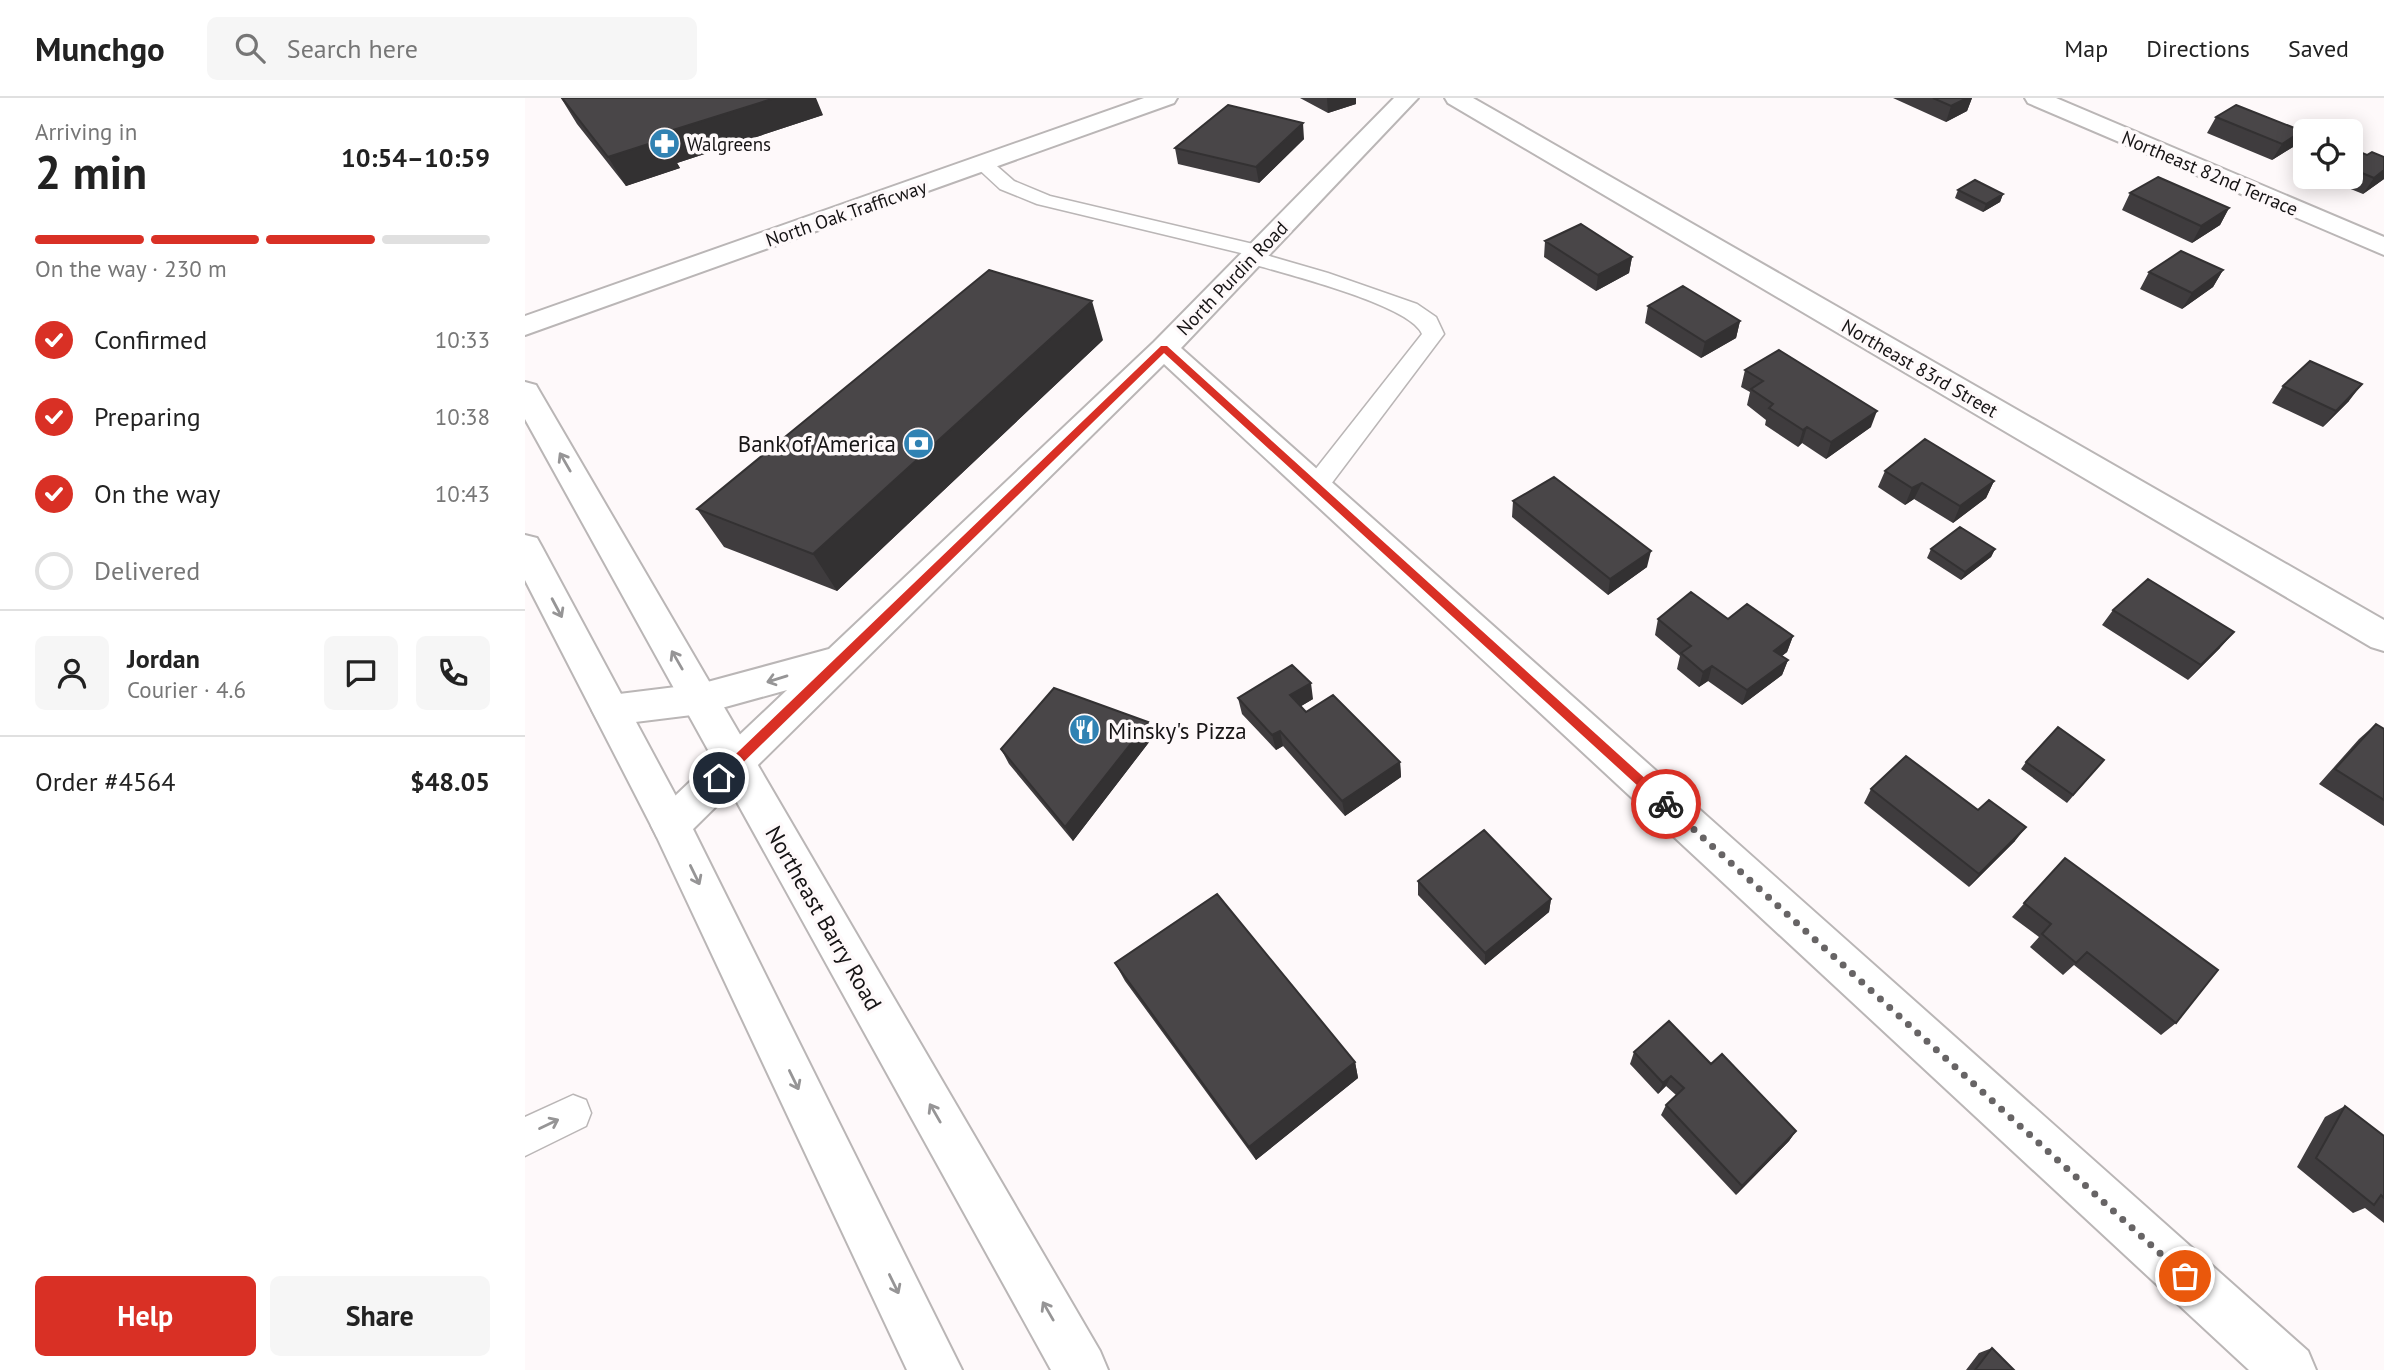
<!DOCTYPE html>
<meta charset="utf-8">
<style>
body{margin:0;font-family:"PT Sans",sans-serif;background:#f6f6f6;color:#222;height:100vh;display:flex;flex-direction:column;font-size:26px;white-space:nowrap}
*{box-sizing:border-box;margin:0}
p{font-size:23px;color:#767676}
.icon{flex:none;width:38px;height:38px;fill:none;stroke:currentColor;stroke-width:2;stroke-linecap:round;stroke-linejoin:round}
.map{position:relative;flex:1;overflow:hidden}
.side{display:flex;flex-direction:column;background:#fff;width:525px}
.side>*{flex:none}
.controls{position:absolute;left:1768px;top:21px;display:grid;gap:14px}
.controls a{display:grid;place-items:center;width:70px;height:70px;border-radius:10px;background:#fff;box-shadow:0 4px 18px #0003;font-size:35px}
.pin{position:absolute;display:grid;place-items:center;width:60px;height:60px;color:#fff;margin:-30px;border:4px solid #fff;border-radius:50%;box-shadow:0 2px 7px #0007}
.courier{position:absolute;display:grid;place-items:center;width:70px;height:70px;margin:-35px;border:5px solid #d93025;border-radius:50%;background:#fff;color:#222;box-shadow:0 2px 9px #0007}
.head em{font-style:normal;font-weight:700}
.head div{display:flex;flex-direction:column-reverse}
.head{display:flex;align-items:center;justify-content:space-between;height:119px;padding:0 35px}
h1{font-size:46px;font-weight:700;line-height:52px}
.bar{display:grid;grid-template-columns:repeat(4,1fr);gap:10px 7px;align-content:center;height:84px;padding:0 35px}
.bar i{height:9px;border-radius:5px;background:#e0e0e0}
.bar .active{background:#d93025}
.bar p{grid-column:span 4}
.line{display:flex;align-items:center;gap:18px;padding:0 35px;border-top:2px solid #e0e0e0}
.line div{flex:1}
.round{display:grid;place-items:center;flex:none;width:74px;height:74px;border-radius:10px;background:#f6f6f6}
ol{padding:0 35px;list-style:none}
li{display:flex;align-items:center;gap:21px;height:77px}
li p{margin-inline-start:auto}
li .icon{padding:7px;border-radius:50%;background:#d93025;color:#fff;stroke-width:4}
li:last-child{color:#767676}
li i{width:38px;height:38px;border:4px solid #e0e0e0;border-radius:50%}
.button{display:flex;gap:14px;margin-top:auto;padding:14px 35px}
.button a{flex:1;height:80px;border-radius:10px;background:#d93025;color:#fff;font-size:28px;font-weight:700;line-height:80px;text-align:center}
.button a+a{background:#f6f6f6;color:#222}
header{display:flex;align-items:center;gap:42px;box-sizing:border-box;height:98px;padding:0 35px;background:#fff;border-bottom:2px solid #e0e0e0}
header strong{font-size:33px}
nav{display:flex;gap:38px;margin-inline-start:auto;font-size:24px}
.search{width:490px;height:63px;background:#f6f6f6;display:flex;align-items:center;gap:18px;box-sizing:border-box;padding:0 24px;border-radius:10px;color:#767676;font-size:26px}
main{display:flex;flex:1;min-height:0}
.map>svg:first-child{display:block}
</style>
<header>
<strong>Munchgo</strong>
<div class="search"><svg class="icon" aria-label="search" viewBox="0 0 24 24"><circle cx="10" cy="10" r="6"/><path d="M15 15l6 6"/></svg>Search here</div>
<nav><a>Map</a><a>Directions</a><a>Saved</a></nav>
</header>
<main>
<section class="side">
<div class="head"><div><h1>2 min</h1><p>Arriving in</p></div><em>10:54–10:59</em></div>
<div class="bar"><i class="active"></i><i class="active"></i><i class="active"></i><i></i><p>On the way · 230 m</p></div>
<ol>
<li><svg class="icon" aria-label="check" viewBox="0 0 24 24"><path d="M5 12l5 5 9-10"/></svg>Confirmed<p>10:33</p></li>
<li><svg class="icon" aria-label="check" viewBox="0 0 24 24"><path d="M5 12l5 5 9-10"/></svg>Preparing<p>10:38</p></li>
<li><svg class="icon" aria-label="check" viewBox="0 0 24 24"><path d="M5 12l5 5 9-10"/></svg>On the way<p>10:43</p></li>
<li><i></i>Delivered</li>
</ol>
<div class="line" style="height:126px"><a class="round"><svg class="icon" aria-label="person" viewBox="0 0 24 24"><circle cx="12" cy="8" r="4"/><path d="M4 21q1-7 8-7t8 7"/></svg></a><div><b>Jordan</b><p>Courier · 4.6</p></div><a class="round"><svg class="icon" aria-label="chat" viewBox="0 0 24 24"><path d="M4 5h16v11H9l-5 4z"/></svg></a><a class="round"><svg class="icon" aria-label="phone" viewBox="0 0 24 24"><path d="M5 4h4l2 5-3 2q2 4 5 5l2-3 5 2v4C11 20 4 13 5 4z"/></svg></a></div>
<div class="line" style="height:91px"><div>Order #4564</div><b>$48.05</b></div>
<div class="button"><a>Help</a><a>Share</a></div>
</section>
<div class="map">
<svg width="1859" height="1272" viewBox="0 0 1859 1272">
<rect width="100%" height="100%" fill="#fef9fa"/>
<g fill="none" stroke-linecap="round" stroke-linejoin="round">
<defs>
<path id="lane" d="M458 60 465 62 489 83 525 98 741 149 744 153 741 157 803 175 892 206 911 219 919 236 800 394 791 397 782 394 778 388 782 382 897 236C885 206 753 174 720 164L717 160 720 156 512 106 475 91 448 66Z
M48 997 61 1002 66 1015 61 1028 0 1058V1019Z"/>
<path id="street" d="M869 0H893L656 250 1783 1253 1791 1272H1724L639 266 160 739 146 744 132 739 126 727 132 715 262 592 175 616 86 627 73 623 67 612 73 601 86 597 175 586 304 551 629 244Z
M920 0H948L1859 522V553L1846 549 923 5Z
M1500 0H1531L1859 139V157L1503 5Z"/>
<path id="secondary" d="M619 0H652L649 5 0 237V218Z
M0 284 11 287 15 294 575 1253 583 1272H526L0 321Z
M0 437 12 440 17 449 160 715 437 1272H382L130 735 0 482Z"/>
</defs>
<!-- lane casing -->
<use href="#lane" stroke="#bab6b6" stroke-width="3"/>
<!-- street casing -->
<use href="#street" stroke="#bab6b6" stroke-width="4"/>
<!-- secondary casing -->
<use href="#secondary" stroke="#bab6b6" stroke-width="4"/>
<!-- lane -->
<use href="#lane" fill="#fff" fill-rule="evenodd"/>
<!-- street -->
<use href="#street" fill="#fff" fill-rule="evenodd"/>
<!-- secondary -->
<use href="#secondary" fill="#fff" fill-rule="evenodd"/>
</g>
<!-- wall -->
<path fill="#3f3c3e" d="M36 0 298 17 152 65 155 70 101 88 52 26Z
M775 0H831V6L803 15Z
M1368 0H1447L1442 13 1421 24Z
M1691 19 1777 33 1768 49 1747 62 1682 35Z
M779 41 734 85 653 66 650 50Z
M1825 50 1842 57 1859 59V81L1838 96 1796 79H1825Z
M1433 92 1478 96 1475 104 1458 114 1430 100Z
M1605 95 1704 110 1695 127 1667 145 1597 112Z
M1020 143 1107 159 1104 175 1071 193 1019 159Z
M1698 172 1688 189 1657 211 1615 191 1624 174Z
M1123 208 1215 223 1211 240 1176 260 1120 225Z
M578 242 312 493 199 449 172 411Z
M1220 272 1346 329 1301 361 1277 345 1273 349 1240 327 1241 322 1222 307 1225 294 1216 289Z
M1758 288 1824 303 1798 329 1747 305Z
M1360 373 1469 383 1461 400 1428 425 1389 401 1380 407 1353 389Z
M988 403 1122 469 1083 497 987 419Z
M1406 451H1470L1466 459 1436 482 1402 460Z
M1588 512 1695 550 1663 582 1577 527Z
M1133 521 1268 538 1262 554 1257 558 1263 562 1257 577 1217 607 1183 583 1174 589 1152 571 1155 558 1130 537Z
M713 600 788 601 776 608 781 614 875 664 876 679 820 718 758 648 751 652 717 616Z
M623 624 628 639 548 743 484 666 476 651Z
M1851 626 1859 631V728L1794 686 1834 641Z
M1579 662 1542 705 1496 671 1501 664Z
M1346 691 1453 712 1490 743 1444 789 1339 705Z
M1540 760 1651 925 1636 937 1549 867 1538 877 1505 849 1514 839 1487 819Z
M893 783 1026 801 1024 814 960 867 893 797Z
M590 865 830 964 833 980 731 1062 600 883Z
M1109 954 1186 966 1271 1033 1264 1043 1211 1097 1136 1017 1141 1007 1151 997 1141 988 1133 996 1105 966Z
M1820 1008 1859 1038V1125L1840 1110 1828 1115 1772 1069 1800 1019Z
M1467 1250 1489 1272H1441L1454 1255Z"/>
<!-- shaded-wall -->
<path fill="#333132" d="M250 0H291L298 17 152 65 155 70 101 88 83 59 135 36Z
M802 0H831V6L803 15Z
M1442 0H1447L1442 13 1421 24 1426 8Z
M778 25 779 41 734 85 731 69Z
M1777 33 1768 49 1747 62 1757 46Z
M1859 72V81L1838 96 1849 80Z
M1478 96 1475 104 1458 114 1461 106Z
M1704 110 1695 127 1667 145 1676 128Z
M1107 159 1104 175 1071 193 1073 177Z
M1698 172 1688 189 1657 211 1667 195Z
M567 203 578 242 312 493 288 456Z
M1215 223 1211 240 1176 260 1180 244Z
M1837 286 1824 303 1798 329 1811 313Z
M1352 313 1346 329 1301 361 1306 344Z
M1282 329 1277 345 1273 349 1278 332Z
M1469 383 1461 400 1428 425 1435 408Z
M1397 385 1389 401 1380 407 1387 390Z
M1470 451 1466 459 1436 482 1440 474Z
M1126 453 1122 469 1083 497 1085 481Z
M1709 534 1695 550 1663 582 1676 567Z
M1268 538 1262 554 1243 568 1249 553Z
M1263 562 1257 577 1217 607 1222 592Z
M1187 568 1183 583 1174 589 1178 574Z
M786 585 788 601 768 613 765 597Z
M623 624 628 639 548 743 540 729Z
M755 633 758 648 751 652 747 637Z
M875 664 876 679 820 718 817 703Z
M1501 729 1490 743 1444 789 1454 776Z
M1026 801 1024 814 960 867V855Z
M830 964 833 980 731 1062 724 1049Z
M1146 978 1141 988 1133 996 1138 985Z
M1271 1033 1264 1043 1211 1097 1217 1088Z"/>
<!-- building -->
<path fill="#494648" stroke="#333132" stroke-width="2" d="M37 0H250L135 36 139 41 83 59Z
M1408 0H1442L1426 8Z
M703 7 778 25 731 69 650 50Z
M1711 7 1777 33 1757 46 1691 19Z
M1825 50 1842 57 1847 54 1859 59V72L1849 80 1825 70Z
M1633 79 1704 110 1676 128 1605 95Z
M1450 82 1478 96 1461 106 1433 92Z
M1056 126 1107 159 1073 177 1020 143Z
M1656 153 1698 172 1667 195 1624 174Z
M464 172 567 203 288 456 172 411Z
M1158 188 1215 223 1180 244 1123 208Z
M1254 252 1352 313 1306 344 1282 329 1278 332 1244 310 1248 306 1226 291 1238 283 1220 272Z
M1785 263 1837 286 1811 313 1758 288Z
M1400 341 1469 383 1435 408 1397 385 1387 390 1360 373Z
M1029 379 1126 453 1085 481 988 403Z
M1435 429 1470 451 1440 474 1406 451Z
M1623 481 1709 534 1676 567 1588 512Z
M1166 494 1203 521 1222 506 1268 538 1249 553 1263 562 1222 592 1187 568 1178 574 1156 555 1166 548 1133 521Z
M767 567 786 585 765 597 781 614 808 597 875 664 817 703 755 633 747 637 713 600Z
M529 590 623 624 540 729 476 651Z
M1851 626 1859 631V702L1810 671Z
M1533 629 1579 662 1548 697 1501 664Z
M1381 658 1453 712 1464 702 1501 729 1454 776 1346 691Z
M959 732 1026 801 960 855 893 783Z
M1540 760 1693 872 1651 925 1562 854 1551 865 1517 836 1526 826 1499 805Z
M692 796 830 964 724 1049 590 865Z
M1144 923 1186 966 1197 956 1271 1033 1217 1088 1141 1007 1159 990 1146 978 1138 985 1109 954Z
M1820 1008 1859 1038V1100L1856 1097 1849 1107 1791 1060Z
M1467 1250 1489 1272H1450Z"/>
<!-- one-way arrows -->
<defs><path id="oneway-shaft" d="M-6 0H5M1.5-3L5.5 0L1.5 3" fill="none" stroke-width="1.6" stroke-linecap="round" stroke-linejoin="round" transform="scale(1.75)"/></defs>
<g stroke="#969596">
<use href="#oneway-shaft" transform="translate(40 364) rotate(-120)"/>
<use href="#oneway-shaft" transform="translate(32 510) rotate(62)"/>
<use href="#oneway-shaft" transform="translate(152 562) rotate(-120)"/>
<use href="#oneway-shaft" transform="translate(252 581) rotate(163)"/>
<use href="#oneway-shaft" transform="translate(170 777) rotate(64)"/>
<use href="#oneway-shaft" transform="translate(269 982) rotate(64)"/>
<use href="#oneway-shaft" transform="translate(410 1015) rotate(-120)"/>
<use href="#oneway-shaft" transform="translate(24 1026) rotate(-26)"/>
<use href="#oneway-shaft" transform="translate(369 1186) rotate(64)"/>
<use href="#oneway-shaft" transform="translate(523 1213) rotate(-120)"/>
</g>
<!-- route -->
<path fill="#d93025" d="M636 248H642L1145 703V710H1137L639 255 199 683H190V676Z"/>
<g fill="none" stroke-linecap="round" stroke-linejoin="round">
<!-- done -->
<path stroke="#676465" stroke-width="7" stroke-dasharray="0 12.6" d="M1141 706 1660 1178"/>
</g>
<!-- icons -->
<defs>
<symbol id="pharmacy-disc" viewBox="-11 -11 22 22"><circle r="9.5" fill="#3082b3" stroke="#fef9fa"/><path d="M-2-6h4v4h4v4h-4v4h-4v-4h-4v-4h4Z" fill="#fff"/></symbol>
<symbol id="bank-disc" viewBox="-11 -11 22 22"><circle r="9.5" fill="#3082b3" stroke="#fef9fa"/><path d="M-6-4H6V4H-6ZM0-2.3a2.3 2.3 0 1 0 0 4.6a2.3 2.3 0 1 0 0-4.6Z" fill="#fff"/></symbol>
<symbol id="restaurant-disc" viewBox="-11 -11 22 22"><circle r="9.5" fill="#3082b3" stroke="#fef9fa"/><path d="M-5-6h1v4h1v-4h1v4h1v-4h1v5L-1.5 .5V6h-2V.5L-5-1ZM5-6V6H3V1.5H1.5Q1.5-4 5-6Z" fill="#fff"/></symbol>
</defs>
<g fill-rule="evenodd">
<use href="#pharmacy-disc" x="122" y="28" width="35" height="35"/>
<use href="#bank-disc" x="376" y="328" width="35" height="35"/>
<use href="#restaurant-disc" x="542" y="614" width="35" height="35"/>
</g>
<g text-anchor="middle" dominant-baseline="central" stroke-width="7" stroke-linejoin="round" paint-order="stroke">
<!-- far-poi labels -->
<g font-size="19" fill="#161415" stroke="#fef9fa" text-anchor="start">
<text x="162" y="46">Walgreens</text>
</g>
<!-- far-street labels -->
<g font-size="19" fill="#161415" stroke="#fef9fa">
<text transform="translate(1685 75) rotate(23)">Northeast 82nd Terrace</text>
<text transform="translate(321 115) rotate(-19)">North Oak Trafficway</text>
<text transform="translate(707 180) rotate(-46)">North Purdin Road</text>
<text transform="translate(1395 270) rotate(30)">Northeast 83rd Street</text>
</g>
<!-- poi labels -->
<g font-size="23" fill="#161415" stroke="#fef9fa" text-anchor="end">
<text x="371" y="345">Bank of America</text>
<text x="583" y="632" text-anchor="start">Minsky's Pizza</text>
</g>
<!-- street labels -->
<g font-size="23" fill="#161415" stroke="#fef9fa">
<text transform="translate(299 820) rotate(60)">Northeast Barry Road</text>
</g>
</g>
</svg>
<div class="controls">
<a><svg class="icon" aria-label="locate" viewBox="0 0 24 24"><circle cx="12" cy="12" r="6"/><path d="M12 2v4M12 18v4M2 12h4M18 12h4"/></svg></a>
</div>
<div class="pin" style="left:1660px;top:1178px;background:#ea580c"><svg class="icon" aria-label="bag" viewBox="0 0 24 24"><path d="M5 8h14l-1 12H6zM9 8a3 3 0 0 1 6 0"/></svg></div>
<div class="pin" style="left:194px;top:680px;background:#1f2937"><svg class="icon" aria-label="home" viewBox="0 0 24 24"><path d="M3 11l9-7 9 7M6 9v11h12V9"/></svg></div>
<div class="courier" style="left:1141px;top:706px"><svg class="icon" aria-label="bike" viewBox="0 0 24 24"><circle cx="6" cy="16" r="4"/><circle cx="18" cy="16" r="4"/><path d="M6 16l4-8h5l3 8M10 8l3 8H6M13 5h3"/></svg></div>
</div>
</main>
